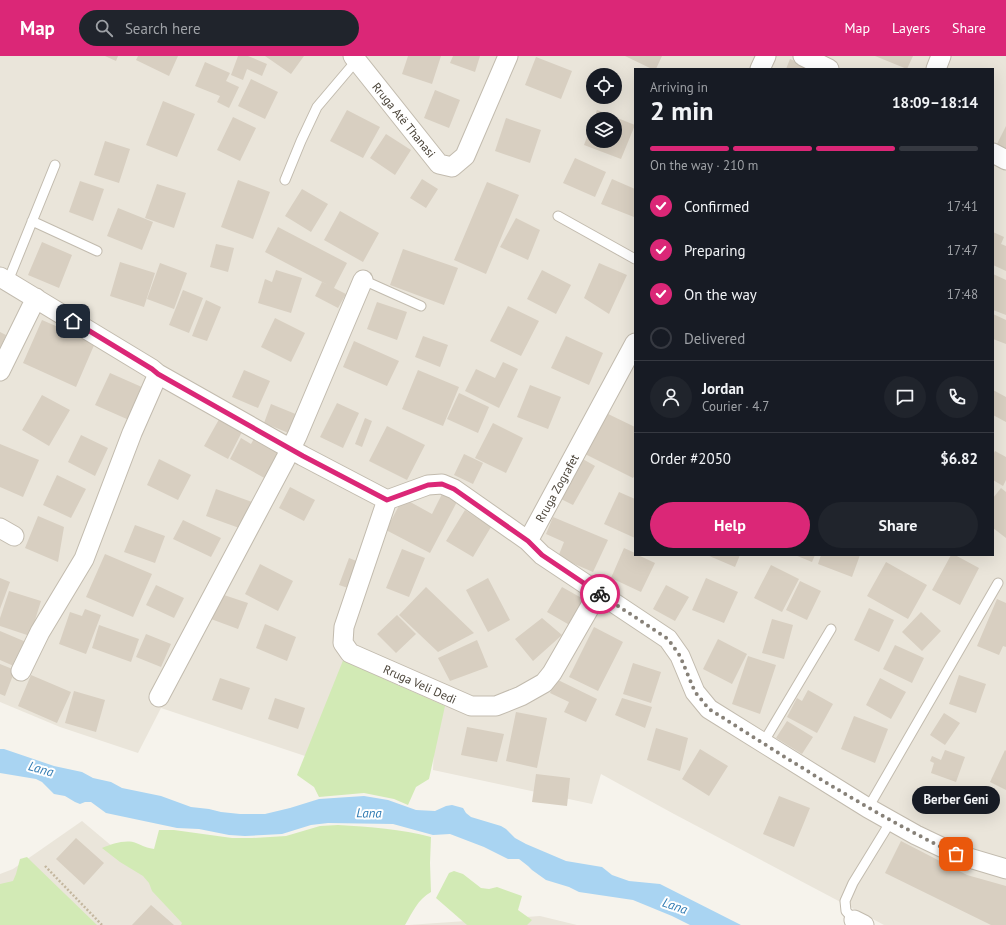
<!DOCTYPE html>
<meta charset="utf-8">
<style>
body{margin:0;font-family:"PT Sans",sans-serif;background:#20242c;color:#f1f3f6;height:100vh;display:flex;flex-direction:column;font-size:15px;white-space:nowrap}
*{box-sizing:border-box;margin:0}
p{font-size:13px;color:#9ea1a6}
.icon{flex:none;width:22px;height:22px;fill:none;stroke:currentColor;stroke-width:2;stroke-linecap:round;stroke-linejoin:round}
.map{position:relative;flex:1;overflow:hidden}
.panel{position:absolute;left:634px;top:12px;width:360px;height:488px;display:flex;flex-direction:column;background:#171b24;border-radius:0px;box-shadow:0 4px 16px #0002}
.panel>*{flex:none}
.fabs{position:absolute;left:586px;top:12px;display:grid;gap:8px}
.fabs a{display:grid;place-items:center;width:36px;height:36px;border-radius:50%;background:#171b24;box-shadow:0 4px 16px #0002;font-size:20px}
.pin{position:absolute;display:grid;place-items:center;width:34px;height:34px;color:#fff;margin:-17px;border-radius:8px;box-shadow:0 2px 6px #0006}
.courier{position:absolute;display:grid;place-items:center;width:40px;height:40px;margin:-20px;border:3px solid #db2777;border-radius:50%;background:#fff;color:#222;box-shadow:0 1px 5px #0007}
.bubble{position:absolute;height:28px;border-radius:14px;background:#171b24;box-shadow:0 4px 16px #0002;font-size:13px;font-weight:700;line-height:28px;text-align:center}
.summary em{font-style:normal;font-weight:700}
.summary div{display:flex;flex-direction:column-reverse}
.summary{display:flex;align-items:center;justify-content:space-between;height:68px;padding:0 16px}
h1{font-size:26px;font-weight:700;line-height:30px}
.bar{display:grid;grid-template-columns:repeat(4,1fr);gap:6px 4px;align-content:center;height:48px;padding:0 16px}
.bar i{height:5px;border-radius:3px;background:#363941}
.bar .on{background:#db2777}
.bar p{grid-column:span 4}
.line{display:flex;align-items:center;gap:10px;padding:0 16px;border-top:1px solid #363941}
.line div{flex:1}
.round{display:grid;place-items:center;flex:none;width:42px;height:42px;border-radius:21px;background:#20242c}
ol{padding:0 16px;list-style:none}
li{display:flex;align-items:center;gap:12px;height:44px}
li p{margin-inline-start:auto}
li .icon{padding:4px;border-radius:50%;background:#db2777;color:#fff;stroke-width:4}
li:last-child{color:#9ea1a6}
li i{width:22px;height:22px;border:2px solid #363941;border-radius:50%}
.cta{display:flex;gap:8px;margin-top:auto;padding:8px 16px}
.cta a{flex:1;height:46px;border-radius:24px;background:#db2777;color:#fff;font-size:16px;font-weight:700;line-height:46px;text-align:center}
.cta a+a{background:#20242c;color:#f1f3f6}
header{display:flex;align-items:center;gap:24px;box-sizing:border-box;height:56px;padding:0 20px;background:#db2777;color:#fff}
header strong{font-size:19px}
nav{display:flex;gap:22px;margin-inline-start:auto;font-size:14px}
.search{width:280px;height:36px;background:#20242c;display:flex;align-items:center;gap:10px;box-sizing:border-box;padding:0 14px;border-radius:22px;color:#9ea1a6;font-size:15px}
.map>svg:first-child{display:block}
</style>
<header>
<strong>Map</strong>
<div class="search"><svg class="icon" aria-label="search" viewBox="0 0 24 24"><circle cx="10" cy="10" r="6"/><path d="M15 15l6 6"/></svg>Search here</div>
<nav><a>Map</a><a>Layers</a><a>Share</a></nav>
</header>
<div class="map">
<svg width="1006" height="869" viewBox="0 0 1006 869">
<rect width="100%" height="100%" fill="#f6f3ec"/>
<!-- residential -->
<path fill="#eae5da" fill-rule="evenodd" d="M0 0H1006V869H884L674 758 601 718 592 748 433 714 436 651 305 700 161 652 138 697 60 671 0 646ZM635 13H993V499H635ZM593 19H615V41H593ZM593 63H615V85H593Z
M82 765 206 869H0V818L13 813Z
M540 860 577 869H408Z"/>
<!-- green -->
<path fill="#d2eab5" d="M344 602 384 623 445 650 429 723 416 731 408 749 394 743 364 737 319 741 314 731 297 719Z
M338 769C370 771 401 773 431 781L430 807 431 836C418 843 412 857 405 869H181L182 867 152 835 149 827 143 820 120 806 102 792C112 788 126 783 136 787 143 790 147 792 154 793L159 774H174L232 782H252L286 780 320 770Z
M27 801 33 807 97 869H0V828L13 825 16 818 20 803Z
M454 815 463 818 481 832 489 833 497 831 522 840 518 854 532 864 527 869H467L436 842 449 817Z"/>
<!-- water -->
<path fill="#a9d4f2" d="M0 693H4L54 710 82 716 93 722 111 726 122 732 161 740 191 751 209 753 221 756 240 758H265L290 752 319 743 364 740 388 744 416 754 435 755 446 750 452 749 463 752 466 757 471 761 501 770 506 773 515 782 526 788 566 805 602 811 612 819 629 825 660 828 741 869H690L672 860 633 844 579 836 569 831 546 824 532 814 528 810 519 803H508L484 791 450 778 433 779 393 768 328 767 311 769 282 778 245 780 229 779 199 773 177 772 106 757 91 746H85L80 748 75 746 65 740 54 738 42 726 36 723 0 717Z"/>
<!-- building -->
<path fill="#d8cfc1" d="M105 0H118L116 5Z
M138 0H178L169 20 136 4Z
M238 0H248L267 8 262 20 247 13 243 24 231 19Z
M265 0H304L291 18Z
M408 0H441L432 28 402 18Z
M453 0H480L475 16 450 7Z
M625 0H662L656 13H652Z
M875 0H913L907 13Z
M536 1 572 15 561 43 525 29Z
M790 3 814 13H786Z
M205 6 230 17 226 25 239 31 229 52 217 46 220 40 195 30Z
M251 23 278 36 265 63 238 50Z
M591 23 593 24V33L587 31Z
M435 34 460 44 449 72 424 62Z
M163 45 195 58 177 101 146 89Z
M347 54 380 71 363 102 330 85Z
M597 54 635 69 621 103 584 89 593 65V85H615V63H594Z
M233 61 256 72 240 105 217 94Z
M506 62 541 74 530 107 495 95Z
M1006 70V94L996 90Z
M386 78 411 94 395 119 370 102Z
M105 85 130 93 119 127 94 119Z
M575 102 606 116 595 141 563 127Z
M422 123 438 133 426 152 410 142Z
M612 123 635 133V158L634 161 601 148Z
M238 124 270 136 253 183 221 171Z
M80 125 104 133 93 165 69 156Z
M487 126 519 139 486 218 454 204Z
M157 128 186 137 174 172 145 162Z
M302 133 328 148 311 176 285 160Z
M118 152 153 166 142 194 107 180Z
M340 155 379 177 363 206 324 184Z
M516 162 540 174 528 204 500 191Z
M278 171 347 207 334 232 346 238 338 252 315 240 322 226 328 229 265 196Z
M993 176 1004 181 1001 188 1006 190V215L993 209Z
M42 186 72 199 59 232 28 219Z
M216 188 234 192 228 216 210 211Z
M403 193 458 212 444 249 390 229Z
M120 206 155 217 144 251 110 240Z
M160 207 187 217 174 253 147 243Z
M599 207 627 219 609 258 584 242Z
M276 214 302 222 291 257 258 247 265 223 272 226Z
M542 214 571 229 556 258 527 243Z
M993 218 1006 224V259L993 254Z
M183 234 203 242 189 277 169 269Z
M206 244 221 251 207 285 192 280Z
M377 246 407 256 397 284 367 273Z
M508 250 539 265 521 300 490 285Z
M993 258 1006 264V288L993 283Z
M275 262 305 277 291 306 261 291Z
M42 264 95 287 76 331 23 307Z
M0 276 6 279 0 293Z
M423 280 448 289 440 311 415 301Z
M566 280 603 297 589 329 551 312Z
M354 285 399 305 387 330 343 311Z
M503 306 518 313 499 352 465 335 476 313 495 322Z
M244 314 270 325 258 352 232 341Z
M418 314 459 331 443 370 402 353Z
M110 317 144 332 129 364 95 349Z
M530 329 561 341 548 373 517 361Z
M993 334 1006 341V366L993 359Z
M459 337 489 351 478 377 447 363Z
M42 339 70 354 49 390 22 374Z
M337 347 359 357 343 392 320 381Z
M271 348 298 359 291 378 264 367Z
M604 356 635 371V419L633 422 585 398Z
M222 358 245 370 228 403 204 390Z
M365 362 372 365 362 391 355 388Z
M493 367 523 382 506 417 475 402Z
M387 370 425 389 407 424 369 405Z
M81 379 108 392 95 420 68 406Z
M255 381 283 396 268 424 230 403 241 382 251 388Z
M0 388 39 404 23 441 0 431Z
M995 395 1006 401V424L1003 430 993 424V399Z
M464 398 483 407 473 428 454 419Z
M581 402 595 410 573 449 559 442Z
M159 403 191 419 178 444 147 429Z
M57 419 86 433 71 462 43 449Z
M290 431 315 444 304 465 279 452Z
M1001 432 1006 436V482L993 472V442Z
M216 433 252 446 242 473 206 460Z
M444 434 459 442 430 497 386 474 403 442 432 458Z
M619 436 635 443V482L604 468Z
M465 454 491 471 473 501 446 485Z
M38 460 64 471 58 506 25 492Z
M553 461 608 484 593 516 558 501 564 486 546 478Z
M183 464 221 482 211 501 173 483Z
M135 469 165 480 155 507 124 496Z
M624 492 635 497V499H638L655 507 641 536 611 522Z
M402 493 425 502 409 541 386 532Z
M105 498 152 518 133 561 86 541Z
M707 499H740L735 511Z
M795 499H815L812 506Z
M821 499H860L852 521 818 508Z
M951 499H955L979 512 960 549 932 534Z
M349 502 364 508 354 534 339 529Z
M886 506 927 529 908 563 867 540Z
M260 508 293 525 278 555 245 538Z
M771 509 799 523 782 556 754 542Z
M0 522 10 526 0 553Z
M488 522 510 564 488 576 466 534Z
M706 522 738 536 724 567 692 554Z
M800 525 821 535 807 564 786 554Z
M156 529 184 542 174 562 146 549Z
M666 529 689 541 675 565 653 553Z
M426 531 474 577 438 596 399 559Z
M562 531 587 545 573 571 547 556Z
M9 535 41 545 30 580 0 570V562Z
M221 538 248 547 238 573 211 563Z
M997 543 1006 547V591L1003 590 999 599 977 590Z
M869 552 894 564 879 596 854 584Z
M85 553 101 559 86 598 59 588 70 556 82 560Z
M921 556 941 575 922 595 902 576Z
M397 559 416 578 396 597 377 578Z
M542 562 562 579 533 605 515 583Z
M772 563 793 569 784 603 762 597Z
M265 568 296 581 287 605 256 592Z
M99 569 139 583 131 606 92 592Z
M594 571 623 586 598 635 569 621Z
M0 575 26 586 16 611 0 604Z
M146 578 171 588 161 611 136 601Z
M718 583 747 598 732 628 703 613Z
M477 584 488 611 450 625 438 602Z
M895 589 924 602 912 627 883 613Z
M748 600 776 609 760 658 732 648Z
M633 607 661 616 651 647 623 638Z
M0 608 15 614 5 640 0 638Z
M31 619 71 636 57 667 18 650Z
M959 619 986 628 976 657 949 648Z
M220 622 250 632 242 654 212 644Z
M880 622 906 636 891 663 866 649Z
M556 623 597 643 586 666 564 656 569 646 550 637Z
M808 634 833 648 817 677 787 661 797 642 802 645Z
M74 635 105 644 96 676 65 667Z
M275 642 305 652 298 673 268 663Z
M622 642 652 651 645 672 615 659Z
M516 656 547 662 537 712 506 705Z
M944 657 960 667 945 689 930 679Z
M854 660 888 673 875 707 841 693Z
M787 665 813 681 802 698 776 682Z
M467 671 504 678 497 706 461 699Z
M656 672 688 682 680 715 647 704Z
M700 693 728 710 709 740 682 723Z
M945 694 965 701 956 726 931 717 934 707 930 705 932 700 941 704Z
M1005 694 1006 695V734L990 726Z
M536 718 570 722 567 750 532 746Z
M779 740 810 752 794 791 763 778Z
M76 782 104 807 84 829 56 803Z
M901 785 967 819 1006 830V869H991L885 817Z
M151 849 174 869H132Z"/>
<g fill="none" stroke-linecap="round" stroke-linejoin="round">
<defs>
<path id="lane" d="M285 124 301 85 317 51 356 5
M558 160 635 203
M32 165 97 195
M363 224 421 250
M8 225 55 109
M763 687 831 573
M868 752 998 527
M854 864 846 855 845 845 853 827 891 765"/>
<path id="street" d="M353 0 439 108 452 111 465 100 508 0
M803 0 829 13
M760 13 766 0
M936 13 941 0
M993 97 1006 104
M0 221 152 313 158 318 303 400 387 444 428 429 442 428 454 433 528 485 542 499 668 583 680 600 695 636 709 653 868 752 916 779 956 798 1006 813
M0 315 36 242
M387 444 344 571 343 587 350 597 471 650H496L521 640 544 627 552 617 598 537
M0 472 14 480
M528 485 635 287
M21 615 40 576 84 503 132 377 158 318
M159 641 285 404 297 380 363 224
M854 864 864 869"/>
</defs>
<!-- lane casing -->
<use href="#lane" stroke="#c2bbae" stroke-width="11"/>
<!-- street casing -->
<use href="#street" stroke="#c2bbae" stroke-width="21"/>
<!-- path -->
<path stroke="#c4b79f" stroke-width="2.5" stroke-dasharray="2 2" stroke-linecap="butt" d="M45 810 102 869"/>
<!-- lane -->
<use href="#lane" stroke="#fff" stroke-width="9"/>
<!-- street -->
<use href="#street" stroke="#fff" stroke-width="19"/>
</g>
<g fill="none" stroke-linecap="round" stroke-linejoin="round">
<!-- done -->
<path stroke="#878178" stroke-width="4" stroke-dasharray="0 7.2" d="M600 538 668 583 680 600 695 636 709 653C790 704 870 757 956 798"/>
<!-- route -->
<path stroke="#db2777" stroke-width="5" d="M73 265 152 313 158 318 303 400 387 444 428 429 442 428 454 433 528 485 542 499 600 538"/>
</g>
<g text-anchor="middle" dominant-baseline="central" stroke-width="4" stroke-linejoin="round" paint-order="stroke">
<!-- street labels -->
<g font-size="12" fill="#4b4439" stroke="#fff">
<text transform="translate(404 64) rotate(51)">Rruga Atë Thanasi</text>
<text transform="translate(557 432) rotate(-61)">Rruga Zografet</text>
<text transform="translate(420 628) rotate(24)">Rruga Veli Dedi</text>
</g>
<!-- water labels -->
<g font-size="13" font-style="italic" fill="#2e7ab2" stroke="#fff">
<text transform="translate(41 713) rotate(16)">Lana</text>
<text transform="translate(369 757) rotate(1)">Lana</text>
<text transform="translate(675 850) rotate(19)">Lana</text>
</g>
</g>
</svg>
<div class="fabs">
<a><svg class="icon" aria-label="locate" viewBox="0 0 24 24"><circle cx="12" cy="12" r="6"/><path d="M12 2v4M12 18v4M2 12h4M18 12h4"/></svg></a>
<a><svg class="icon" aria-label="layers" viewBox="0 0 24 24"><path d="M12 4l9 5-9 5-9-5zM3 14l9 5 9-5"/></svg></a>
</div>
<div class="pin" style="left:956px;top:798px;background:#ea580c"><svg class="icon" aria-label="bag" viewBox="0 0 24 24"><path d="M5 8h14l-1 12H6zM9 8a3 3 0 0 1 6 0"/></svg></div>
<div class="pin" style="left:73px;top:265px;background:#1f2937"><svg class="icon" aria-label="home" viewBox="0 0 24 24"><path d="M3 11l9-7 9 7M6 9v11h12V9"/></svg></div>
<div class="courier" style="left:600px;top:538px"><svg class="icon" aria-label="bike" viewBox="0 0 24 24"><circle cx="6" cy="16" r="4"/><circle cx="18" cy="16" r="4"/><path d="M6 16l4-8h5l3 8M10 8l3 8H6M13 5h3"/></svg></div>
<div class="bubble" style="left:912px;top:730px;width:88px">Berber Geni</div>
<section class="panel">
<div class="summary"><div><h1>2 min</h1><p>Arriving in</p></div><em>18:09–18:14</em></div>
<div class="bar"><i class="on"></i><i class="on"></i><i class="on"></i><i></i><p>On the way · 210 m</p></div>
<ol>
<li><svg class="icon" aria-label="check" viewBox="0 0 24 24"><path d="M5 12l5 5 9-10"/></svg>Confirmed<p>17:41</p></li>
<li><svg class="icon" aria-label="check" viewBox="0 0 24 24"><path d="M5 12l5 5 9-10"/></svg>Preparing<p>17:47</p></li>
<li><svg class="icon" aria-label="check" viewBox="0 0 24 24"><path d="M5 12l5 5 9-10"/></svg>On the way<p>17:48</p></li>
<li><i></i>Delivered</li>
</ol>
<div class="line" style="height:72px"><a class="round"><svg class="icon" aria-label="person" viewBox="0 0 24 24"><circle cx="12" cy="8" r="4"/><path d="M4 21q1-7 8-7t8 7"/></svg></a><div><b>Jordan</b><p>Courier · 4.7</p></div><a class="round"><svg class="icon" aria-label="chat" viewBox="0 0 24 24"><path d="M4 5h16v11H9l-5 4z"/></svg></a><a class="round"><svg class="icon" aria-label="phone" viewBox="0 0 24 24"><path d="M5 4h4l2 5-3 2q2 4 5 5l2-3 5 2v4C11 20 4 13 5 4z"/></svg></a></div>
<div class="line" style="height:52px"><div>Order #2050</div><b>$6.82</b></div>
<div class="cta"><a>Help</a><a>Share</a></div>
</section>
</div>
